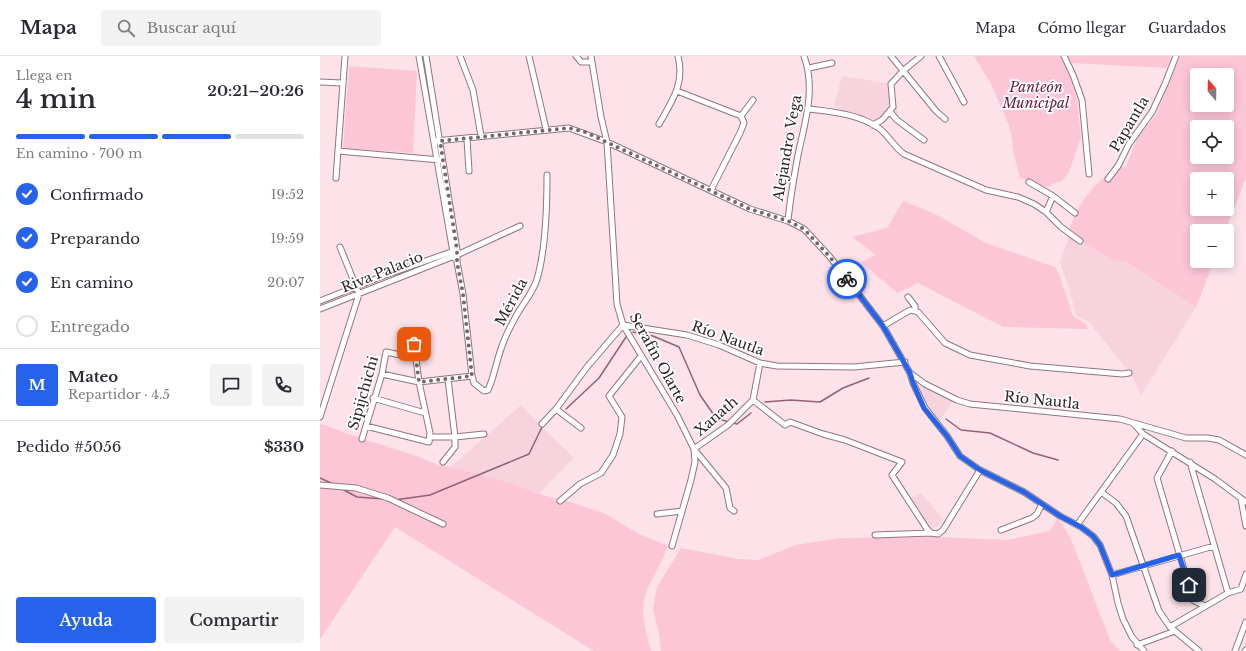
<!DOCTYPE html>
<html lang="es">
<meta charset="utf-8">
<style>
body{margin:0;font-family:"Libre Baskerville",serif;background:#f2f2f3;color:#2b2b33;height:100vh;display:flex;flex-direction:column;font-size:15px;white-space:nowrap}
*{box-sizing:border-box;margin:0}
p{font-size:13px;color:#7c7c81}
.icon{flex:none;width:22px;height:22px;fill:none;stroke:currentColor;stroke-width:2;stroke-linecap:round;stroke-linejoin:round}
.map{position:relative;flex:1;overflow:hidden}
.drawer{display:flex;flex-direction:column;background:#fff;width:320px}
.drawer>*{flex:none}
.needle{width:26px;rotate:340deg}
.buttons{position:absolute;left:870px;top:12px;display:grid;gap:8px}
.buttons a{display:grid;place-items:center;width:44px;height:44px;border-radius:4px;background:#fff;box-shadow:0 2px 10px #0003;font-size:20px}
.pin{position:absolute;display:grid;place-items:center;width:34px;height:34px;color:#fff;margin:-17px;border-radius:8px;box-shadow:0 2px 6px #0006}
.courier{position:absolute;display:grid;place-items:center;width:40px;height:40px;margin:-20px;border:3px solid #2563eb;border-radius:50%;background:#fff;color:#222;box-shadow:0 1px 5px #0007}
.head em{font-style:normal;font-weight:600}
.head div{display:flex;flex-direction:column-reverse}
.head{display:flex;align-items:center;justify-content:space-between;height:68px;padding:0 16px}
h1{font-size:26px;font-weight:600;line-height:30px}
.bar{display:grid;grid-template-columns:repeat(4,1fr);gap:6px 4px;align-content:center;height:48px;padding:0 16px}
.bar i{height:5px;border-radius:3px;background:#e1e1e2}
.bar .current{background:#2563eb}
.bar p{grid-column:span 4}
.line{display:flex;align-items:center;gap:10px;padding:0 16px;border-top:1px solid #e1e1e2}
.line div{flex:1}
.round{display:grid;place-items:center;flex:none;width:42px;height:42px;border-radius:4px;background:#f2f2f3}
ol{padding:0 16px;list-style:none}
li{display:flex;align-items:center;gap:12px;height:44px}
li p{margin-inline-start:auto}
li .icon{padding:4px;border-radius:50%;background:#2563eb;color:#fff;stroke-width:4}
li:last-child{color:#7c7c81}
li i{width:22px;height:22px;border:2px solid #e1e1e2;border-radius:50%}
.cta{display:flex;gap:8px;margin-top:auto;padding:8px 16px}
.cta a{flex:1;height:46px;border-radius:4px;background:#2563eb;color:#fff;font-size:16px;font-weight:600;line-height:46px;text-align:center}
.cta a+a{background:#f2f2f3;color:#2b2b33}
header{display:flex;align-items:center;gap:24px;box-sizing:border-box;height:56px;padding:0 20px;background:#fff;border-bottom:1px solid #e1e1e2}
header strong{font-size:19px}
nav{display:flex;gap:22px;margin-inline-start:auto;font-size:14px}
.search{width:280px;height:36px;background:#f2f2f3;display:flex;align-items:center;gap:10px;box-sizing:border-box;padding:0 14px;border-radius:4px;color:#7c7c81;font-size:15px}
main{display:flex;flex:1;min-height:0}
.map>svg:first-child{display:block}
</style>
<header>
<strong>Mapa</strong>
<div class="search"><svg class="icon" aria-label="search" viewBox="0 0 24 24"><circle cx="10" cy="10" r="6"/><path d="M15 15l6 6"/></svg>Buscar aquí</div>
<nav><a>Mapa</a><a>Cómo llegar</a><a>Guardados</a></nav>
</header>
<main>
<section class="drawer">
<div class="head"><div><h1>4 min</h1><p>Llega en</p></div><em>20:21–20:26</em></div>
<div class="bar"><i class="current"></i><i class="current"></i><i class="current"></i><i></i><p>En camino · 700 m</p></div>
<ol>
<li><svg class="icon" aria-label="check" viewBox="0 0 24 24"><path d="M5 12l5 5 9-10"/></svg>Confirmado<p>19:52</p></li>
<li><svg class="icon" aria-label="check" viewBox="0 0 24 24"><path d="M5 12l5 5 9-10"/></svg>Preparando<p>19:59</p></li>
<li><svg class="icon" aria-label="check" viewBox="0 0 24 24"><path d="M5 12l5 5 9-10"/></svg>En camino<p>20:07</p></li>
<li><i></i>Entregado</li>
</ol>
<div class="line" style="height:72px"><b class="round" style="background:#2563eb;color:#fff">M</b><div><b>Mateo</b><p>Repartidor · 4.5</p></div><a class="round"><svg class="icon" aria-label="chat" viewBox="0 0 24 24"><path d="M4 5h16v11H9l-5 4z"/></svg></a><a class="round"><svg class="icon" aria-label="phone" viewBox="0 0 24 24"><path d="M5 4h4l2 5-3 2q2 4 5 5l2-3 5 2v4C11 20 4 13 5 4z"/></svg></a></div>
<div class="line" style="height:52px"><div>Pedido #5056</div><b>$330</b></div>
<div class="cta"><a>Ayuda</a><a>Compartir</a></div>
</section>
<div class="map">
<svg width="926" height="595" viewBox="0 0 926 595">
<rect width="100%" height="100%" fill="#fde2ea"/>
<!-- built -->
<path fill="#f7d3de" d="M522 20 573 28 579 64 563 62 555 68 514 50Z
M748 184 757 187 760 185 795 205 805 206 876 251 821 339 812 320 769 266 756 259 750 236 740 206Z
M598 328 633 345 618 367 606 352 595 331Z
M201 349 222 371 254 402 228 428 219 438 191 427 131 411Z
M601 437 623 463 618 470 612 472 606 470 590 442Z"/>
<!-- green -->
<path fill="#fcc6d7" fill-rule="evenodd" d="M654 0H741L749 19 757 43 761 81 749 116 742 125 731 128V130L718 131 711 126 700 122 694 99 691 78 688 67 671 28Z
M746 0H851L847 12 753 7Z
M860 0H926V122L905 175H877V205H894L876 251 806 206 795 205 760 185 757 187 748 184C750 163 760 147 773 132 780 123 792 117 800 110L806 111 817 82 836 59ZM877 19H907V49H877ZM877 71H907V101H877ZM877 123H907V153H877Z
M29 10 97 15 93 97 23 92Z
M583 145 615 158 666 187 735 211 739 218 753 260 766 268 768 273 683 271 598 227 577 237 541 206 556 199 532 181 567 172Z
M2 368C33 380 65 390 96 400 108 404 119 411 131 411L191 427 219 438 250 446 284 457 319 478 349 490 328 531 324 543 323 557 325 572 331 595H274L75 471 0 583V369Z
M738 462 751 483 790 584 800 595H341L339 578 333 553 337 531 361 492 419 503 438 504 476 489 520 482 618 481 688 484 730 475Z"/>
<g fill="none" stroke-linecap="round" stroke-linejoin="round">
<!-- stream -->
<path stroke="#926272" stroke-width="1.5" d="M313 276 333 280 359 291 380 339 396 362 409 366
M445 346 471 344 500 346 523 332 549 322
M246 353 279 322 306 281
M626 363 641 374 670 377 713 397 738 404
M413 367 417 368 431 357
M0 422 13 428
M22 433 37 441 64 443
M75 444 110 439 209 398 222 371"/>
<defs>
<path id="minor" d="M99 0 134 202
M106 0 137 194V206L143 238 152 320 154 327 164 335 168 334C174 321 176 307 181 293 185 280 192 267 199 255 206 244 214 234 217 223 226 193 227 150 227 119
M140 0 153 34 161 80
M209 0 226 73
M256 0 261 6H272
M271 0 281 61 287 86 297 248 303 269 357 359 374 393 375 406 371 424 352 490
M571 0 616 55 625 63
M619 0 644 46
M744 0 753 19 762 44 769 118
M489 12 512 7
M0 26 22 27
M357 35 421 60
M489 53C513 56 540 58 560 73 569 80 574 91 584 98L666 134 698 141 714 148 726 156 741 171 760 185
M570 56 577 64 604 84
M339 68C352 45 365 28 358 0
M553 69 562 64 573 51 571 28 584 14 601 0
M147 83 149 115
M115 85 249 72 287 86 430 153 468 165 484 173 510 201 563 270 590 317 593 327 605 352 627 380 640 400 660 414 704 436 740 460 761 471 773 480 780 489 792 519 798 547 803 563 812 581 824 595
M18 95 120 104
M16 122 25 0
M788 123 798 110 809 88 832 56 845 28 856 0
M709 126 733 140 755 157
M391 134 420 77 424 67 421 60 433 44
M726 156 733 140
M468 165C470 143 474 121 478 99 485 66 496 33 484 0
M588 241 595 250V255
M0 245 63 220 134 195
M0 253 137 199 200 170
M595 255 598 256 625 287 650 299 710 310 802 318 809 317
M563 270 590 254 595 255
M440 307 433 344 465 369 470 366 503 378 525 384 582 406 572 419 607 473 611 477
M590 317 605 328 637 344 650 348 800 363 866 382H888L899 384 926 399
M62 318 99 326 152 320
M53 342 105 357
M236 353 261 372
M0 361 39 238 20 191
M813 367 823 378 895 423 926 446
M222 368 236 353 267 311 303 269 367 279 399 289 440 307 457 310 534 311 585 306
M46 370 109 386 110 377 99 326 94 288
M110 381H135L164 378
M42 383 62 318 66 296 95 302
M852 395 837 422 873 544 885 550
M123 406 135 391V381L128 323
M870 406 908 537
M0 429 36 432 68 442 123 468
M781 436 796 447 806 460 839 555 850 571 879 595
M921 443 926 470
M240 445 260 428 281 417 293 399 300 378 302 361 289 340 321 300
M414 455 410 452 406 432 374 393 408 369 433 344
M337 458 362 455
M757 469 823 378
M681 474 712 462 717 458 722 448
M555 479 611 477 618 478 623 474 660 414
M792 519 894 490
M850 571 908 537 921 533 926 518
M817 589 855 575
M915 595 926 566
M925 595 926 594"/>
</defs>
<!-- minor casing -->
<use href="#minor" stroke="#8e767d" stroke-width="7"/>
<!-- minor -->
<use href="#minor" stroke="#fff" stroke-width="5"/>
</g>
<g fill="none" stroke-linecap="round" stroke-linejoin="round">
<!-- done -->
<path stroke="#76666b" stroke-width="4" stroke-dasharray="0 7.2" d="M94 288 99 326 152 320 143 238 137 206V194L120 85 249 72 265 76 430 153 468 165 484 173 510 201 527 223"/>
<!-- route -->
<path stroke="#2563eb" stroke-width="5" d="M527 223 563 270 590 317 593 327 604 352 627 380 640 400 660 414 704 436 740 460 761 471 773 480 780 489 792 519 859 499 869 529"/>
</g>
<g text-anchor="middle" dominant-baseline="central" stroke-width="3.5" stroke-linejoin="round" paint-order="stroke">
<!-- park labels -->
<g font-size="14" font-style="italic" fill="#671a3c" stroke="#fff">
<text x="716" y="31">Panteón<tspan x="716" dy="16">Municipal</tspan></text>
</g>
<!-- street labels -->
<g font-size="14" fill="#2d2326" stroke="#fff">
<text transform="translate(809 68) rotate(-59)">Papantla</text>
<text transform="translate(467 92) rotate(-80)">Alejandro Vega</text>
<text transform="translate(62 216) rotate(-22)">Riva Palacio</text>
<text transform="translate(191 246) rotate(-62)">Mérida</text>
<text transform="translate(408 282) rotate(20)">Río Nautla</text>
<text transform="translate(338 302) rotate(61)">Serafín Olarte</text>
<text transform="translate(43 337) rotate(-74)">Sipijchichi</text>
<text transform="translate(722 344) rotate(6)">Río Nautla</text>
<text transform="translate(396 360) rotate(-41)">Xanath</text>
</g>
</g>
</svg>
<div class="buttons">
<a><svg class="needle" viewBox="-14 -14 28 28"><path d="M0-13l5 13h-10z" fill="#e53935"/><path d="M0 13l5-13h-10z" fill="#7c7c81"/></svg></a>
<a><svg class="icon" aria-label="locate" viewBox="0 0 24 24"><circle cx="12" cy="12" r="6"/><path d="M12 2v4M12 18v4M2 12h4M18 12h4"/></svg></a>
<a>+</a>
<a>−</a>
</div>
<div class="pin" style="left:94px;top:288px;background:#ea580c"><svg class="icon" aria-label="bag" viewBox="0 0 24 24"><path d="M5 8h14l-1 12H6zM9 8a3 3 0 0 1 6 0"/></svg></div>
<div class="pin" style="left:869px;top:529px;background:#1f2937"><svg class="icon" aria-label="home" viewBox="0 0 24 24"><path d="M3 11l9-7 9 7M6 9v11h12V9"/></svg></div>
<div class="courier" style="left:527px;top:223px"><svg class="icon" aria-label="bike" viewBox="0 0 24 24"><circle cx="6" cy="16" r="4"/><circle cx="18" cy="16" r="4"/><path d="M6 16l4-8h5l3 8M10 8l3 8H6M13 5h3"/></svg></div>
</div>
</main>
